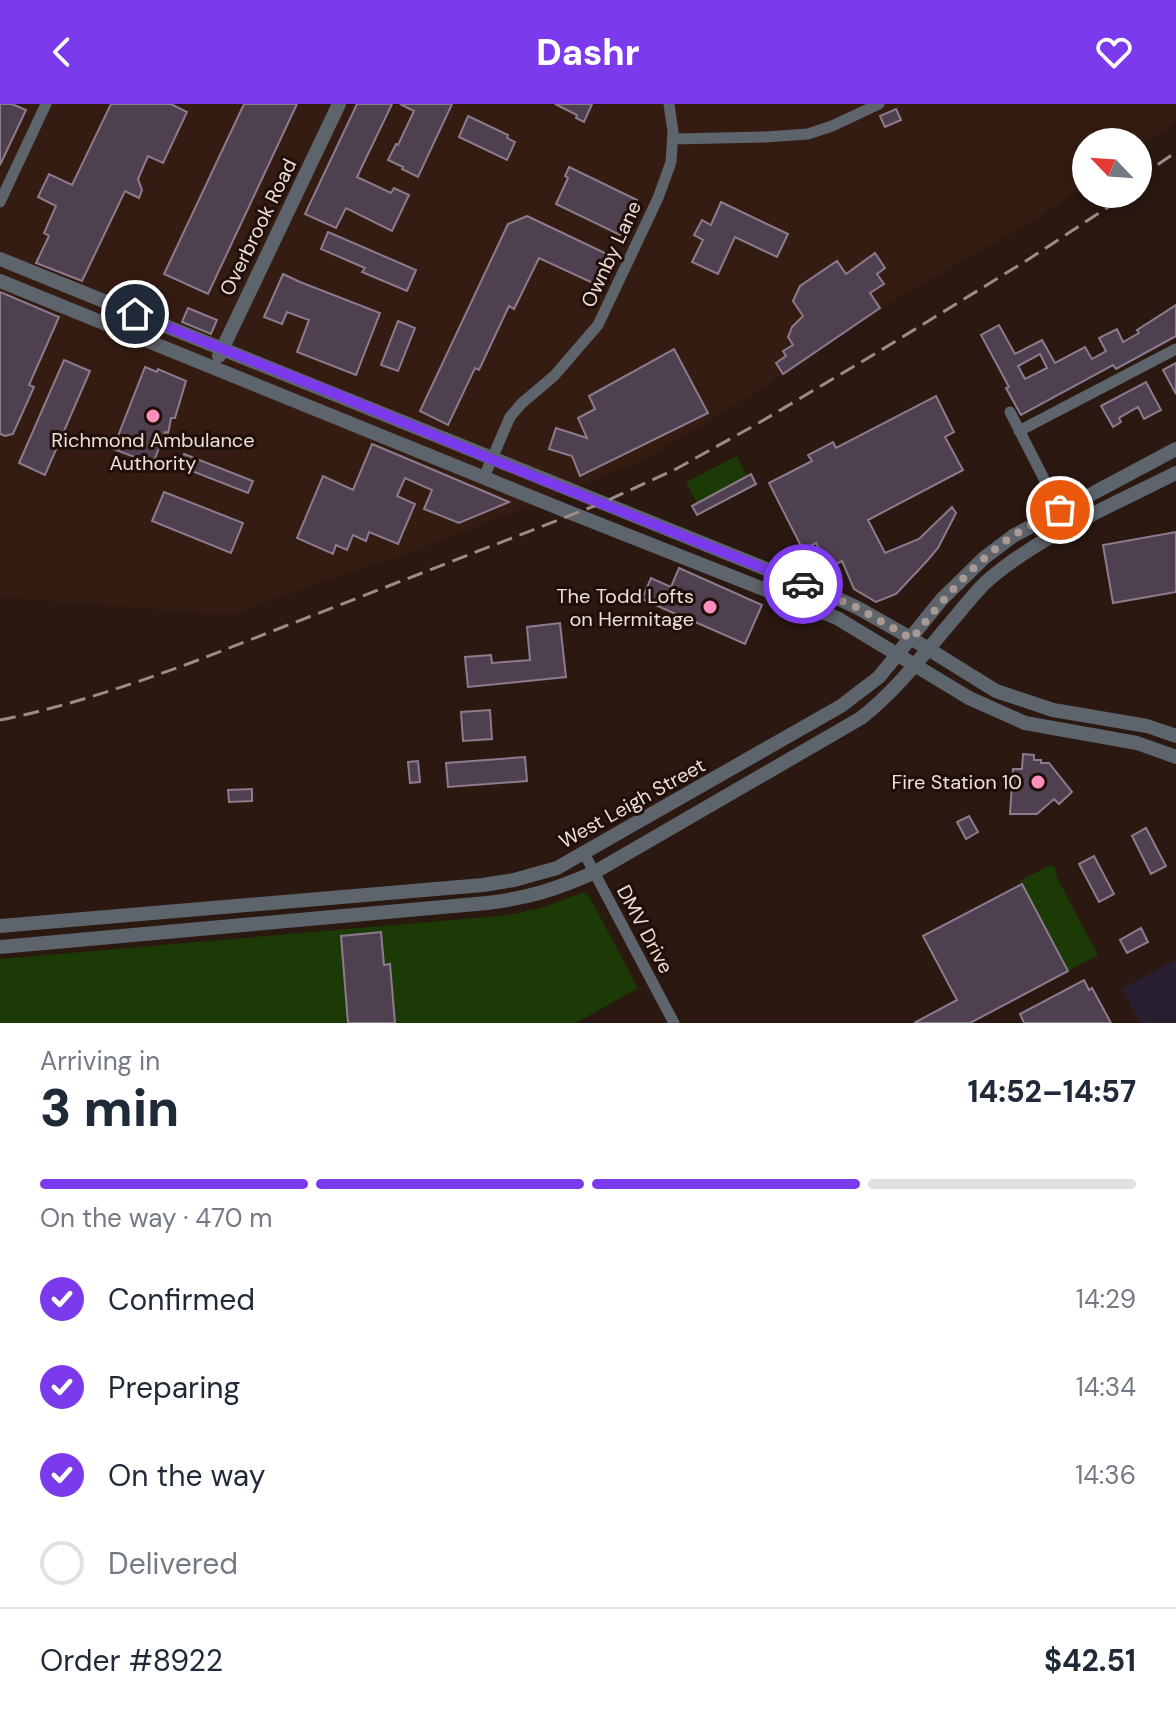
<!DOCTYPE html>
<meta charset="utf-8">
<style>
body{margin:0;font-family:"DM Sans",sans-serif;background:#f2f2f3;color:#1f2937;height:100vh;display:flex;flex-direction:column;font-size:30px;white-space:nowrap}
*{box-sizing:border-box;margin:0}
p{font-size:26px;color:#747a83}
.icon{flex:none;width:44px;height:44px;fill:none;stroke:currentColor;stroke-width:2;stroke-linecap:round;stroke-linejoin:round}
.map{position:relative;height:919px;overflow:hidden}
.side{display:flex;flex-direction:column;background:#fff;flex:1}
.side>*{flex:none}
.needle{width:52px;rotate:295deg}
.controls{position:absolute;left:1072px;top:24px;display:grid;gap:16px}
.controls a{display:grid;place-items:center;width:80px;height:80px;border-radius:50%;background:#fff;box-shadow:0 4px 12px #0003;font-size:40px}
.pin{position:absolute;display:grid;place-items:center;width:68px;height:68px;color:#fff;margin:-34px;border:4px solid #fff;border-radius:50%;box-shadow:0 2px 8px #0007}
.courier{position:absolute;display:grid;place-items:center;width:80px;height:80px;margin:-40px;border:6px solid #7c3aed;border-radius:50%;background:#fff;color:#222;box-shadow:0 2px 10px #0007}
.summary em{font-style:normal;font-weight:800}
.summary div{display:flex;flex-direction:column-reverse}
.summary{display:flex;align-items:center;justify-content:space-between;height:136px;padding:0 40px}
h1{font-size:52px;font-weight:800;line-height:60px}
.bar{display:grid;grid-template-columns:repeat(4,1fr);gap:12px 8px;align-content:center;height:96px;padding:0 40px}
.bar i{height:10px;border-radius:6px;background:#e0e1e3}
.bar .active{background:#7c3aed}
.bar p{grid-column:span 4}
.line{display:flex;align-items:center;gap:20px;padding:0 40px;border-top:2px solid #e0e1e3}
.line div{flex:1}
ol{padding:0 40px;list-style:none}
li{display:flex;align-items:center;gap:24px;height:88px}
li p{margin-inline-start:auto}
li .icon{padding:8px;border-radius:50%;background:#7c3aed;color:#fff;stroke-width:4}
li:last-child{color:#747a83}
li i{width:44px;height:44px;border:4px solid #e0e1e3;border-radius:50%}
header{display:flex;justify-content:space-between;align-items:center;height:104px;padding:0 40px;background:#7c3aed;color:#fff;font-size:36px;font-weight:800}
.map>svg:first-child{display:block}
</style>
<header><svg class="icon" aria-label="back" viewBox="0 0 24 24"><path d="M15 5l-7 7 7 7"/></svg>Dashr<svg class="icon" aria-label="heart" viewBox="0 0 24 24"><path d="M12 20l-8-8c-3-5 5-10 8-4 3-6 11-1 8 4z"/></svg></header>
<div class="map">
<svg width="1176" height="919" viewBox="0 0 1176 919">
<rect width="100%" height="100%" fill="#2a1811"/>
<!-- commercial -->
<path fill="#282030" d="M1176 855V919H1140L1122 885Z"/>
<!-- built -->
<path fill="#351c13" d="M0 0H1176V18L1138 44V38H1086V80L1038 114 880 204 769 280 644 356 444 436 229 511 0 493Z"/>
<!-- green -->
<path fill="#1c3a06" d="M737 352 747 372 697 399 686 378Z
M1050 761 1056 764 1055 770 1098 851 1068 867 1020 777Z
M584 788 589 792 638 884 576 919H0V855L510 811 541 804Z"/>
<!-- building -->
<path fill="#4f404f" stroke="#8c7b8d" stroke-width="2" fill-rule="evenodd" d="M0 0H12L26 6 0 61Z
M111 0H171L187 8 163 59 148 52 138 75 142 86 139 94 125 87 82 177 36 159 49 132 44 129 56 102 38 93 49 70 72 81Z
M244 0H297L208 190 164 170Z
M357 0H392L357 73 391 89 394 84 409 91 392 127 346 104 336 124 305 110Z
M400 0H452L418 73 402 65 403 63 388 56 396 40 398 41 414 7Z
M555 0H592L584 18 576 14 577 11Z
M896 5 901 16 885 23 880 12Z
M468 12 508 31 507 34 515 38 507 56 459 33Z
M569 63 637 96 620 131 556 100 568 74 565 72Z
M721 98 788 130 777 153 735 133 718 170 692 158 703 136 694 131 702 116 711 121Z
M527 112 609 151 595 180 539 154 514 205 509 202 479 266 475 264 448 321 420 307 508 120Z
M328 128 416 166 407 187 362 168 365 164 321 145Z
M875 149 885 164 877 170 884 180 870 189 880 204 783 270 776 259 786 252 783 247 793 241 788 233 792 223 803 212 793 197 800 182 837 157 846 170Z
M283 170 300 178 380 209 356 271 297 248 309 216 287 208 282 220 264 213Z
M0 188 59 213 29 281 34 283 13 330 5 332 0 330Z
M1176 201V232L1116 265 1113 261 1021 311 1006 284 1009 283 981 231 999 221 1015 250 1042 236 1055 259 1085 243 1092 255 1106 247 1099 234 1117 225 1123 238 1139 229 1137 226ZM1040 250 1047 264 1025 275 1018 262Z
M188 204 217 216 211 230 182 218Z
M398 217 415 224 398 267 381 261Z
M674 245 708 309 580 372 572 352 549 345 556 324 587 334 578 314 595 305 589 292Z
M64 256 90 267 45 371 19 359Z
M1176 259V290L1163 266Z
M145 263 157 268 158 265 186 277 175 314H171L169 325 168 329 165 328 153 360 113 345Z
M1146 278 1161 306 1144 315 1138 303 1119 314 1121 318 1113 323 1101 302Z
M936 292 954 328 945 333 963 366 868 416 885 449 919 435 952 403 956 409 938 444 927 457 896 490 876 498 854 485 842 457 829 464 816 439 803 446 769 379 812 357 808 351 833 338 836 344Z
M372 340 429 364 509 398 459 419 424 405 432 386 405 374 397 392 415 400 398 440 369 428 366 437 353 431 347 446 336 441 333 450 297 434 323 372 353 386Z
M184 350 253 377 248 389 179 362Z
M751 370 756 380 697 411 692 402Z
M164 388 243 419 231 449 152 417Z
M1176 428V488L1113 499 1103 441Z
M679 464 762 501 745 540 686 514 685 518 677 514 678 511 642 495 651 474 671 483Z
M560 519 566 573 468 583 465 553 491 551 492 559 530 556 527 523Z
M490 606 492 635 463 637 461 608Z
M1023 650 1034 651V656H1041V659H1049L1072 688 1059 700 1054 695 1037 710H1010L1013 665H1022Z
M525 653 527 677 448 683 446 659Z
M418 657 420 678 410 679 408 658Z
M252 685V697L229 698 228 686Z
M969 712 978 728 966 735 957 718Z
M1146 724 1166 762 1151 770 1132 732Z
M1094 752 1114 790 1099 798 1079 760Z
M1022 780 1068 867 970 919H914L957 896 923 832Z
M1141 824 1148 838 1127 849 1120 836Z
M381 828 384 861 390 860 395 919H348L341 832Z
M1084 876 1089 886 1092 884 1111 919H1024L1020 910Z"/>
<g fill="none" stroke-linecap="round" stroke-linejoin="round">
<!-- minor -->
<path stroke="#5d646b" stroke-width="11" d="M673 35 765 33 808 30 832 22 879 0
M0 98 46 0
M1010 308 1069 424
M1019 327 1176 245
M484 373 510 313 522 299 554 272 598 221 658 94 671 58 673 28 669 0
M584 749 674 919"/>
<!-- tertiary -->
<path stroke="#5d646b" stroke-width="14" d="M0 155 828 490 858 504 909 533 996 587 1053 606 1147 622 1176 632
M0 177 566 407 837 514 969 594 1025 619 1137 639 1176 653
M219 252 339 0
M0 822 483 781 514 776 557 764 841 602 879 573 942 495 984 454 1013 432 1176 345
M0 843 487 799C529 794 557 785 595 768L861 614C898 585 926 547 957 511 966 500 975 489 985 479 1036 433 1115 400 1176 369"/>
<!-- rail -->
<path stroke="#9c8c86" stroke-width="3" stroke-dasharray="16 8" stroke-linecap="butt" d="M1138 74 1176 48
M0 616C66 603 130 581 193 558L602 399 676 365 757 320 878 248 1029 155 1128 90"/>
</g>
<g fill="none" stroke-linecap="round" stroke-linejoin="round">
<!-- done -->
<path stroke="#a99994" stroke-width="8" stroke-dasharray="0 14.4" d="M803 480 858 504 912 535C941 497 972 461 1011 433 1026 423 1044 415 1060 406"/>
<!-- route -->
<path stroke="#7c3aed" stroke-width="10" d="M135 210 333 289 491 355 803 480"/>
</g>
<!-- markers -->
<g fill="#fe8ebc" stroke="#200f08" stroke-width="3">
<circle cx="153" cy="312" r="8"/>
<circle cx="710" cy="503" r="8"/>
<circle cx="1038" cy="678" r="8"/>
</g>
<g text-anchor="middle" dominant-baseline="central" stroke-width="6" stroke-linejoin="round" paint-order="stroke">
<!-- street labels -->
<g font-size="20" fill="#eddfda" stroke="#200f08">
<text transform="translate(258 123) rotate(-64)">Overbrook Road</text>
<text transform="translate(611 150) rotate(-65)">Ownby Lane</text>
<text transform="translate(632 699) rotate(-29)">West Leigh Street</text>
<text transform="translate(645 825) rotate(62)">DMV Drive</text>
</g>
<!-- poi labels -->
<g font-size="20" fill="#eddfda" stroke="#200f08" text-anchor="end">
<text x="153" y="336" text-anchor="middle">Richmond Ambulance<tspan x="153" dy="23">Authority</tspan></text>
<text x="694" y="492">The Todd Lofts<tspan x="694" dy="23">on Hermitage</tspan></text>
<text x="1022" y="678">Fire Station 10</text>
</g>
</g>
</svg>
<div class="controls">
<a><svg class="needle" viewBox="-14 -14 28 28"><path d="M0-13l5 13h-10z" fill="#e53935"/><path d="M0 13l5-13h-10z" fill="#747a83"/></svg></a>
</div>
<div class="pin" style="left:1060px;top:406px;background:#ea580c"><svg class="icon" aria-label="bag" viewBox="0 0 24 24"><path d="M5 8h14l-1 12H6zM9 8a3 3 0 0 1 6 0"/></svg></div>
<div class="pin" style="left:135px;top:210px;background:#1f2937"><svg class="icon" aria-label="home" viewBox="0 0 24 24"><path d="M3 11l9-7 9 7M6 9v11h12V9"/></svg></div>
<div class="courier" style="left:803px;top:480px"><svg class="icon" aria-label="car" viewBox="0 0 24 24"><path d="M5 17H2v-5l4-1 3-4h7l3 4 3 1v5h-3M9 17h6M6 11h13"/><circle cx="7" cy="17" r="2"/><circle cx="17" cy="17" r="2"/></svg></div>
</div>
<section class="side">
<div class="summary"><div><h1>3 min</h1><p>Arriving in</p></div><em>14:52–14:57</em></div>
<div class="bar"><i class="active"></i><i class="active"></i><i class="active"></i><i></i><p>On the way · 470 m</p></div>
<ol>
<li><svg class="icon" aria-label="check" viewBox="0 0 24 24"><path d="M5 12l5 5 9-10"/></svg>Confirmed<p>14:29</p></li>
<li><svg class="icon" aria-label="check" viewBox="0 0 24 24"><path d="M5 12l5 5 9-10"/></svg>Preparing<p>14:34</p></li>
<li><svg class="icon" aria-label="check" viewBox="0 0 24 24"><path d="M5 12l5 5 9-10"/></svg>On the way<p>14:36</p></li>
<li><i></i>Delivered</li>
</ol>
<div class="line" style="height:104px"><div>Order #8922</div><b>$42.51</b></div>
</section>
